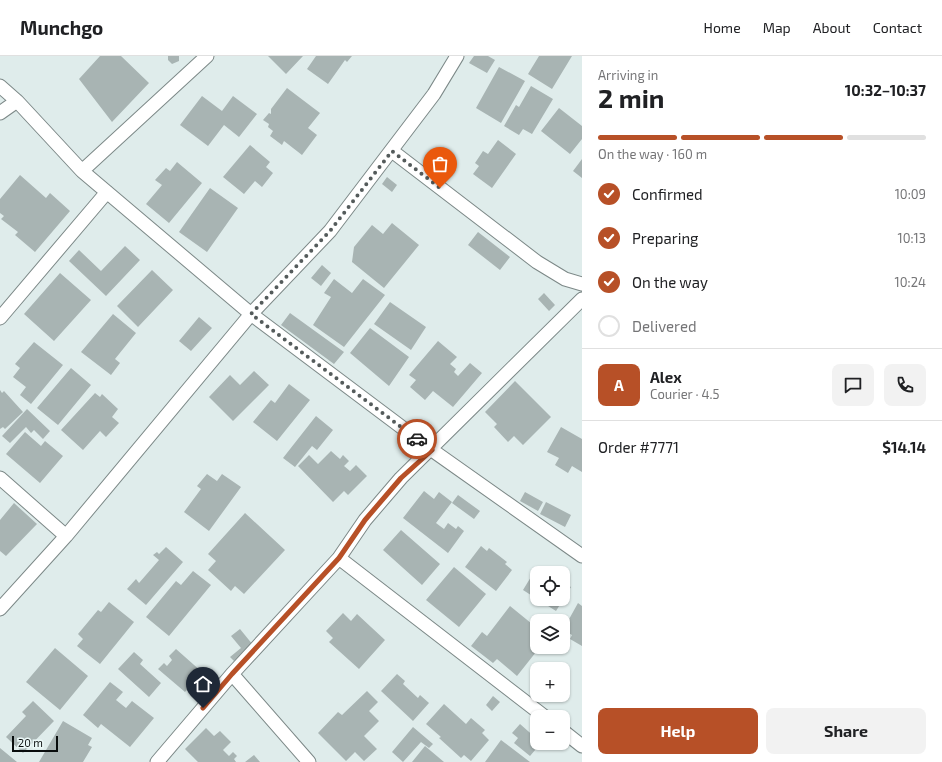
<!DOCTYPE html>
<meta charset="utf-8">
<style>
body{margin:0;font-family:"Exo 2",sans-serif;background:#f2f2f2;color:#202124;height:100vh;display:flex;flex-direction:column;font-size:15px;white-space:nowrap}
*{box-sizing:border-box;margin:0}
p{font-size:13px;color:#757577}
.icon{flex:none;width:22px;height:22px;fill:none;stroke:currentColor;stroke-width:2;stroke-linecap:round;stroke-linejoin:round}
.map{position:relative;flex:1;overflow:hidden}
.details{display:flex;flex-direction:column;background:#fff;width:360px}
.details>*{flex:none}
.fabs{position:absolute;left:530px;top:510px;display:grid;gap:8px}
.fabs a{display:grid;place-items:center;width:40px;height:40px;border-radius:8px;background:#fff;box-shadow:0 1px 3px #0004;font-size:20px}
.scale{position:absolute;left:12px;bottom:10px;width:46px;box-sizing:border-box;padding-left:4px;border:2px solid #090d0d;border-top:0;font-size:11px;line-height:14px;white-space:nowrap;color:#090d0d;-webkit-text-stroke:3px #ecf9f8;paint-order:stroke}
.pin{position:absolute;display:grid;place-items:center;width:34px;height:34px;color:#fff;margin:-41px -17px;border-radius:50% 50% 50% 0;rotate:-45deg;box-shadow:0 0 4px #0007}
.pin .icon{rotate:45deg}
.courier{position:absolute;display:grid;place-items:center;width:40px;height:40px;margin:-20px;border:3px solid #b75027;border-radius:50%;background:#fff;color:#222;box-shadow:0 1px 5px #0007}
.overview em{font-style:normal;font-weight:700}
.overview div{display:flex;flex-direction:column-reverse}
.overview{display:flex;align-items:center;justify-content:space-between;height:68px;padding:0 16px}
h1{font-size:26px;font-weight:700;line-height:30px}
.bar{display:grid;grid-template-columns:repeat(4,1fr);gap:6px 4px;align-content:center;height:48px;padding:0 16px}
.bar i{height:5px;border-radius:3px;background:#e0e0e0}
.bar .active{background:#b75027}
.bar p{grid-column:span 4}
.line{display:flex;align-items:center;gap:10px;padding:0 16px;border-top:1px solid #e0e0e0}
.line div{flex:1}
.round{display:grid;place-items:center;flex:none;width:42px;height:42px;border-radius:8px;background:#f2f2f2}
ol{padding:0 16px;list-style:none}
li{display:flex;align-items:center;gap:12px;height:44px}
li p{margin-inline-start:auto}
li .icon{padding:4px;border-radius:50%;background:#b75027;color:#fff;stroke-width:4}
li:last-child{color:#757577}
li i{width:22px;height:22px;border:2px solid #e0e0e0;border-radius:50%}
.cta{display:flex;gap:8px;margin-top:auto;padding:8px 16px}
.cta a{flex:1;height:46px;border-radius:8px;background:#b75027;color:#fff;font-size:16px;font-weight:700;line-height:46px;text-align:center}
.cta a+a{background:#f2f2f2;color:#202124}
header{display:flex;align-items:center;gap:24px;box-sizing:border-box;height:56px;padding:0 20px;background:#fff;border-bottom:1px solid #e0e0e0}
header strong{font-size:19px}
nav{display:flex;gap:22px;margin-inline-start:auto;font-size:14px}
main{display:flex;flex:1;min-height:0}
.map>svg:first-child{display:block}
</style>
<header>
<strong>Munchgo</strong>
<nav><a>Home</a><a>Map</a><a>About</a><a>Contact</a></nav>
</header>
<main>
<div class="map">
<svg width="582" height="706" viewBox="0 0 582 706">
<rect width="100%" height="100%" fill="#dfeceb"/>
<!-- building -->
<path fill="#a8b4b3" d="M100 0H121L149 27 112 66 79 23Z
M168 0H179V5L172 8 168 4Z
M268 0H303L286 18Z
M316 0H352L347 6 345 4 328 28 307 13Z
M474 0H488L495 4 487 17 469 7Z
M539 0H572L552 33 528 18Z
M499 11 525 25 501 67 476 52Z
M531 30 553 43 532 78 523 73 519 79 504 70 516 49 519 51Z
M287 32 320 57 308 72 317 79 302 99 284 85 282 89 270 80 273 75 268 71 269 68 263 64 269 57 271 58V53Z
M202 40 222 55 233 40 257 58 239 81 224 69 208 90 180 69Z
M559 52 582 70V83L570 98 541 75Z
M498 84 516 98 492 132 473 118 479 110 475 107 483 95 488 98Z
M250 89 270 106 266 111 273 117 262 131 255 125 244 138 223 121Z
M582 103V122L573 115Z
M177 106 202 127 169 167 146 148 162 129 155 124 166 112 170 115Z
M20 119 46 142 50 137 70 155 35 196 15 179 18 176 1 163 4 160 0 157V143Z
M387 121 397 129 392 136 382 128Z
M210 132 238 152 207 196 179 176Z
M392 167 419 189 384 232 352 206 354 191 372 169 383 178Z
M478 176 510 201 500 214 468 189Z
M125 190 140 204 106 240 69 205 79 194 101 215Z
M322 209 331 217 321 230 311 222Z
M152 214 173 234 138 271 117 250Z
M60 217 91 244 54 285 24 258Z
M334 223 352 237 363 223 385 239 344 291 313 269 331 241 324 237Z
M544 237 555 249 549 255 538 243Z
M390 246 426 271 411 294 374 268Z
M290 257 344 296 334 308 281 269Z
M113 258 136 277 115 303 120 307 111 319 81 296Z
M199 261 212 272 191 295 179 285Z
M370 272 409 301 389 330 350 297Z
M438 285 457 301 450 308 456 313 454 316 458 320 470 307 482 317 453 351 433 335 425 344 410 331 416 324 409 319Z
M34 286 63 309 31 348 20 339 26 331 13 321 20 312 15 308Z
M71 312 91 329 58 369 37 352Z
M254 315 269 329 233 365 209 341 230 319 240 329Z
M515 325 551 361 523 389 514 380 508 386 494 371 497 368 485 356Z
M289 328 310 344 277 385 253 366 271 344 275 347Z
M0 334 2 337 4 335 23 356 5 373 3 371 0 373Z
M95 337 100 341 102 338 118 353 112 361 119 367 106 381 100 375 83 394 61 374Z
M27 353 50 375 43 383 34 374 31 377 26 371 10 387 2 380Z
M316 360 333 374 317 394 312 390 295 411 283 402Z
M561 371 582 383V416L572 410 568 417 555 409 559 402 547 396Z
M25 376 41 390 45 385 63 400 40 427 6 398Z
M331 395 340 403 343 399 349 405 344 410 350 415 356 409 367 420 348 439 344 435 333 446 298 410 309 399 318 408Z
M207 418 217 425 222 418 241 431 209 475 184 456 201 433 197 430Z
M424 435 434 443 439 436 452 446 436 467 444 473 448 467 456 473 458 470 464 475 448 497 403 462Z
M525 436 543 446 538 455 520 445Z
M458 439 480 455 474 463 452 447Z
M546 446 571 459 565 471 540 458Z
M14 447 37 468 6 500 0 495V464Z
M245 457 285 494 244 538 235 530 231 535 208 514 216 505 208 498Z
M401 474 440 508 422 529 383 494Z
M481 490 487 495 489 492 507 506 505 508 512 514 496 535 465 511Z
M166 491 183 506 146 549 127 533 136 523 139 527 159 504 153 499 157 496 159 498Z
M454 511 486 538 459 571 426 544Z
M537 511 546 517 550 511 561 517H537V543L523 534Z
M193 515 211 529 169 580 146 561 176 525 181 529Z
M563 518 567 521 563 527 571 531 556 555 537 543H563Z
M109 546 134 566 100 608 77 590 83 583 78 578 98 554 101 556Z
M578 547 582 550V590L570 583 572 579 563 574Z
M510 550 537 572V591H540L517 620 497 603 493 607 471 590 482 576 487 580Z
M343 557 351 565 357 558 385 584 359 613 329 586 333 582 326 575Z
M240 573 253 589 234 605 230 601 241 592 231 580Z
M55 592 88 620 60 654 26 626Z
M176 593 202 616 185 636 158 613 164 607 167 610 172 604 169 600Z
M134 596 143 604 140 608 161 627 149 641 118 613Z
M397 618 405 625 403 628 418 642 420 639 429 647 413 665 381 635Z
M110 626 123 636 116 644 126 652 132 645 154 662 130 691 101 668 98 672 83 659Z
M367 635 378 646 369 655 379 665 364 680 377 693 364 705 355 696 346 705 318 677 338 656 342 659Z
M493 640 500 646 492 655 486 649Z
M33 645 54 665 23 697 6 681 26 660 22 656Z
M444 648 466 668 471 662 485 674 482 677 489 684 471 705 464 699 461 702 439 682 441 681 426 668Z
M63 665 92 682 88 689 92 691 83 706H39Z
M520 668 537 683V687H541L530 700 514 687 518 682 512 677Z
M413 671 433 688 429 692 421 686 403 706 392 696Z
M206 672 214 680 220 675 231 686 223 694 229 700 233 696 237 700 234 703 236 706H198L185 693Z
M501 684 530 706H485Z
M425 690 444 706H412Z
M0 692 17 706H0Z
M254 699 260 706H245Z"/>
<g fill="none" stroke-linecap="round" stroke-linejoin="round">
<defs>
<path id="street" d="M0 30 17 45 82 115 251 258 432 394 582 500
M0 57 17 45
M392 95 537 206 565 223 582 228
M82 115 207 0
M0 262 107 136
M0 422 66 480
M339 502 545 661
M0 553 66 480 251 258 330 175 434 38 457 0
M232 618 309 706
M563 675 582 690
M157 706 232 618 339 502 365 464 401 422 582 243"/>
</defs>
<!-- street casing -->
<use href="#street" stroke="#7c8887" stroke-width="15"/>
<!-- street -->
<use href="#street" stroke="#fff" stroke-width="13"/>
</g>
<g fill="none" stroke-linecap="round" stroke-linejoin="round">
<!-- done -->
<path stroke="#545b5b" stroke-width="4" stroke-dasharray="0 7.2" d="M417 383 251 258 330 175 392 95 440 132"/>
<!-- route -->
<path stroke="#b75027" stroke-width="5" d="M203 652 232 618 339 502 365 464 401 422 432 394 417 383"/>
</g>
</svg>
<div class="fabs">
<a><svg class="icon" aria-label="locate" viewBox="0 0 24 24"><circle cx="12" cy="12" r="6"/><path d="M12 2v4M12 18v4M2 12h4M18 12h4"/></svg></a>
<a><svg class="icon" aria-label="layers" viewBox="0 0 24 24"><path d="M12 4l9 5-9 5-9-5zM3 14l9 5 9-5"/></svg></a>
<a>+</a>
<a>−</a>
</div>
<div class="scale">20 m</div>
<div class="pin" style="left:440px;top:132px;background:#ea580c"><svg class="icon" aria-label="bag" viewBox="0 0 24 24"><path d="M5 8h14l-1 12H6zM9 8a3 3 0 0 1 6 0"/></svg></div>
<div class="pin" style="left:203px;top:652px;background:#1f2937"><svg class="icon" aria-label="home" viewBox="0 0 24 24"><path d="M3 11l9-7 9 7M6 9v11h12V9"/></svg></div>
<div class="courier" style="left:417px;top:383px"><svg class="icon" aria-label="car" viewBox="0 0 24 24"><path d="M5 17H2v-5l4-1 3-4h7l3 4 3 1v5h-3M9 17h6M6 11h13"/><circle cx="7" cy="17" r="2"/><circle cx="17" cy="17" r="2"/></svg></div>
</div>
<section class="details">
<div class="overview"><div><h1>2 min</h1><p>Arriving in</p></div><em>10:32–10:37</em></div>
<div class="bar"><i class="active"></i><i class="active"></i><i class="active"></i><i></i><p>On the way · 160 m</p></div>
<ol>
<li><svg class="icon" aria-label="check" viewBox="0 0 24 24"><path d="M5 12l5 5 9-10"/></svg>Confirmed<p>10:09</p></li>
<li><svg class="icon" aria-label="check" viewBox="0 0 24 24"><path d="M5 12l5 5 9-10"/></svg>Preparing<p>10:13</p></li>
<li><svg class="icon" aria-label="check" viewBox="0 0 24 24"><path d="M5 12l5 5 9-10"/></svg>On the way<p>10:24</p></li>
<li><i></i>Delivered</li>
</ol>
<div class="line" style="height:72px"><b class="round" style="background:#b75027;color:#fff">A</b><div><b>Alex</b><p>Courier · 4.5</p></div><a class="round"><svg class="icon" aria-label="chat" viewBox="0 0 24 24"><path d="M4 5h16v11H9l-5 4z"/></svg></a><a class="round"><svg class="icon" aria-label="phone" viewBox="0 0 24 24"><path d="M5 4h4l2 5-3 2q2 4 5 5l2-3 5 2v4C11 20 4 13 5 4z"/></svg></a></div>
<div class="line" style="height:52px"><div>Order #7771</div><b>$14.14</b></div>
<div class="cta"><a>Help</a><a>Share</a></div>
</section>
</main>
